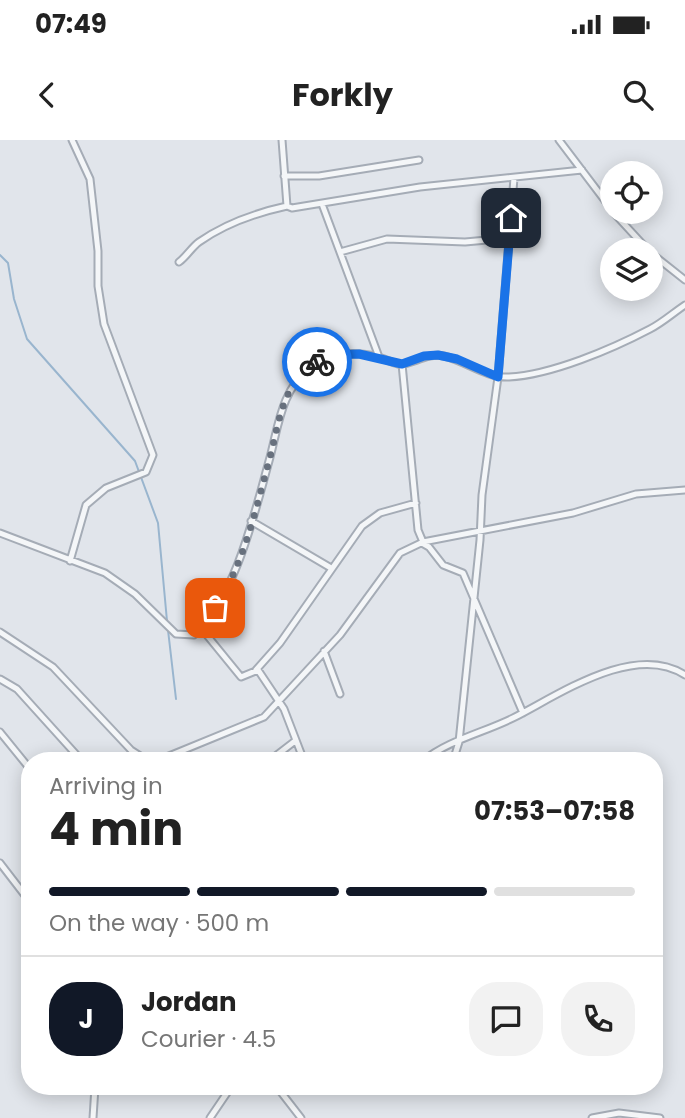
<!DOCTYPE html>
<meta charset="utf-8">
<style>
body{margin:0;font-family:Poppins,sans-serif;background:#f2f2f2;color:#222;height:100vh;display:flex;flex-direction:column;font-size:26px;white-space:nowrap}
*{box-sizing:border-box;margin:0}
p{font-size:23px;color:#767676}
.icon{flex:none;width:38px;height:38px;fill:none;stroke:currentColor;stroke-width:2;stroke-linecap:round;stroke-linejoin:round}
.map{position:relative;flex:1;overflow:hidden}
.details{position:absolute;left:21px;top:612px;width:642px;height:343px;display:flex;flex-direction:column;background:#fff;border-radius:28px;box-shadow:0 4px 18px #0003}
.details>*{flex:none}
.tools{position:absolute;left:600px;top:21px;display:grid;gap:14px}
.tools a{display:grid;place-items:center;width:63px;height:63px;border-radius:50%;background:#fff;box-shadow:0 4px 18px #0003;font-size:35px}
.pin{position:absolute;display:grid;place-items:center;width:60px;height:60px;color:#fff;margin:-30px;border-radius:14px;box-shadow:0 4px 10px #0006}
.courier{position:absolute;display:grid;place-items:center;width:70px;height:70px;margin:-35px;border:5px solid #1a73e8;border-radius:50%;background:#fff;color:#222;box-shadow:0 2px 9px #0007}
.headline em{font-style:normal;font-weight:700}
.headline div{display:flex;flex-direction:column-reverse}
.headline{display:flex;align-items:center;justify-content:space-between;height:119px;padding:0 28px}
h1{font-size:46px;font-weight:700;line-height:52px}
.bar{display:grid;grid-template-columns:repeat(4,1fr);gap:10px 7px;align-content:center;height:84px;padding:0 28px}
.bar i{height:9px;border-radius:5px;background:#e0e0e0}
.bar .active{background:#111827}
.bar p{grid-column:span 4}
.line{display:flex;align-items:center;gap:18px;padding:0 28px;border-top:2px solid #e0e0e0}
.line div{flex:1}
.round{display:grid;place-items:center;flex:none;width:74px;height:74px;border-radius:28px;background:#f2f2f2}
.status{display:flex;justify-content:space-between;align-items:center;height:49px;padding:0 35px;background:#fff;direction:ltr}
.status svg{height:19px;fill:currentColor}
header{display:flex;justify-content:space-between;align-items:center;height:91px;padding:0 28px;background:#fff;font-size:32px;font-weight:700}
.map>svg:first-child{display:block}
</style>
<div class="status"><b>07:49</b><svg viewBox="0 0 49 12"><path d="M0 12V9h3v3zM5 12V6h3v6zM10 12V3h3v9zM15 12V0h3v12zM26 1h20v11H26zM47 4h2v5h-2z"/></svg></div>
<header><svg class="icon" aria-label="back" viewBox="0 0 24 24"><path d="M15 5l-7 7 7 7"/></svg>Forkly<svg class="icon" aria-label="search" viewBox="0 0 24 24"><circle cx="10" cy="10" r="6"/><path d="M15 15l6 6"/></svg></header>
<div class="map">
<svg width="685" height="978" viewBox="0 0 685 978">
<rect width="100%" height="100%" fill="#e1e5eb"/>
<g fill="none" stroke-linecap="round" stroke-linejoin="round">
<!-- stream -->
<path stroke="#99b5ce" stroke-width="2" d="M0 115 8 123 14 159 27 199 135 321 158 383 167 481
M168 490 176 559"/>
<defs>
<path id="street" d="M282 0 287 66 292 68 420 47 582 30
M559 0 612 70
M284 36H319L419 20
M322 64 379 217
M613 72 648 110
M340 112 387 99 465 102 509 98
M651 113 685 140
M179 122C187 116 192 107 199 102 226 83 255 73 287 66
M251 381 331 428
M0 393 105 433 135 454 176 494 194 495C236 456 254 375 269 321 279 285 280 252 311 226 329 212 357 211 378 217 384 218 391 223 398 224 411 226 426 212 444 216 466 221 486 238 509 237 551 235 612 209 650 189 662 183 673 173 685 165
M423 402 573 373 636 354 685 350
M422 403 429 407 443 425 463 433 523 573
M70 421 86 365 106 348 146 332 153 315 104 184 98 146V111L90 39 72 0
M201 488 241 537 258 530 284 569 304 621
M0 492 53 527 131 610 145 619 164 618 264 577 340 495 400 413 423 402 418 390 402 224
M324 511 340 554
M256 530 280 503 362 386 380 373 416 363
M0 539 17 549 82 621
M0 592 30 629
M269 621 295 601
M423 621C448 600 486 592 515 577 560 554 635 502 685 535
M453 621 459 602 480 400 482 355 498 237 514 38
M0 723 30 762
M277 947 301 978
M93 978 95 947
M210 978 231 947
M592 978 619 973 660 978"/>
</defs>
<!-- street casing -->
<use href="#street" stroke="#a5acb6" stroke-width="9"/>
<!-- street -->
<use href="#street" stroke="#f4f6f8" stroke-width="5"/>
</g>
<g fill="none" stroke-linecap="round" stroke-linejoin="round">
<!-- done -->
<path stroke="#68717e" stroke-width="7" stroke-dasharray="0 12.6" d="M215 468C243 426 256 369 269 321 279 285 281 243 317 222"/>
<!-- route -->
<path stroke="#1a73e8" stroke-width="9" d="M317 222 333 215 359 214 402 224 424 216 438 215 457 219 498 237 511 78"/>
</g>
</svg>
<div class="tools">
<a><svg class="icon" aria-label="locate" viewBox="0 0 24 24"><circle cx="12" cy="12" r="6"/><path d="M12 2v4M12 18v4M2 12h4M18 12h4"/></svg></a>
<a><svg class="icon" aria-label="layers" viewBox="0 0 24 24"><path d="M12 4l9 5-9 5-9-5zM3 14l9 5 9-5"/></svg></a>
</div>
<div class="pin" style="left:215px;top:468px;background:#ea580c"><svg class="icon" aria-label="bag" viewBox="0 0 24 24"><path d="M5 8h14l-1 12H6zM9 8a3 3 0 0 1 6 0"/></svg></div>
<div class="pin" style="left:511px;top:78px;background:#1f2937"><svg class="icon" aria-label="home" viewBox="0 0 24 24"><path d="M3 11l9-7 9 7M6 9v11h12V9"/></svg></div>
<div class="courier" style="left:317px;top:222px"><svg class="icon" aria-label="bike" viewBox="0 0 24 24"><circle cx="6" cy="16" r="4"/><circle cx="18" cy="16" r="4"/><path d="M6 16l4-8h5l3 8M10 8l3 8H6M13 5h3"/></svg></div>
<section class="details">
<div class="headline"><div><h1>4 min</h1><p>Arriving in</p></div><em>07:53–07:58</em></div>
<div class="bar"><i class="active"></i><i class="active"></i><i class="active"></i><i></i><p>On the way · 500 m</p></div>
<div class="line" style="height:126px"><b class="round" style="background:#111827;color:#fff">J</b><div><b>Jordan</b><p>Courier · 4.5</p></div><a class="round"><svg class="icon" aria-label="chat" viewBox="0 0 24 24"><path d="M4 5h16v11H9l-5 4z"/></svg></a><a class="round"><svg class="icon" aria-label="phone" viewBox="0 0 24 24"><path d="M5 4h4l2 5-3 2q2 4 5 5l2-3 5 2v4C11 20 4 13 5 4z"/></svg></a></div>
</section>
</div>
